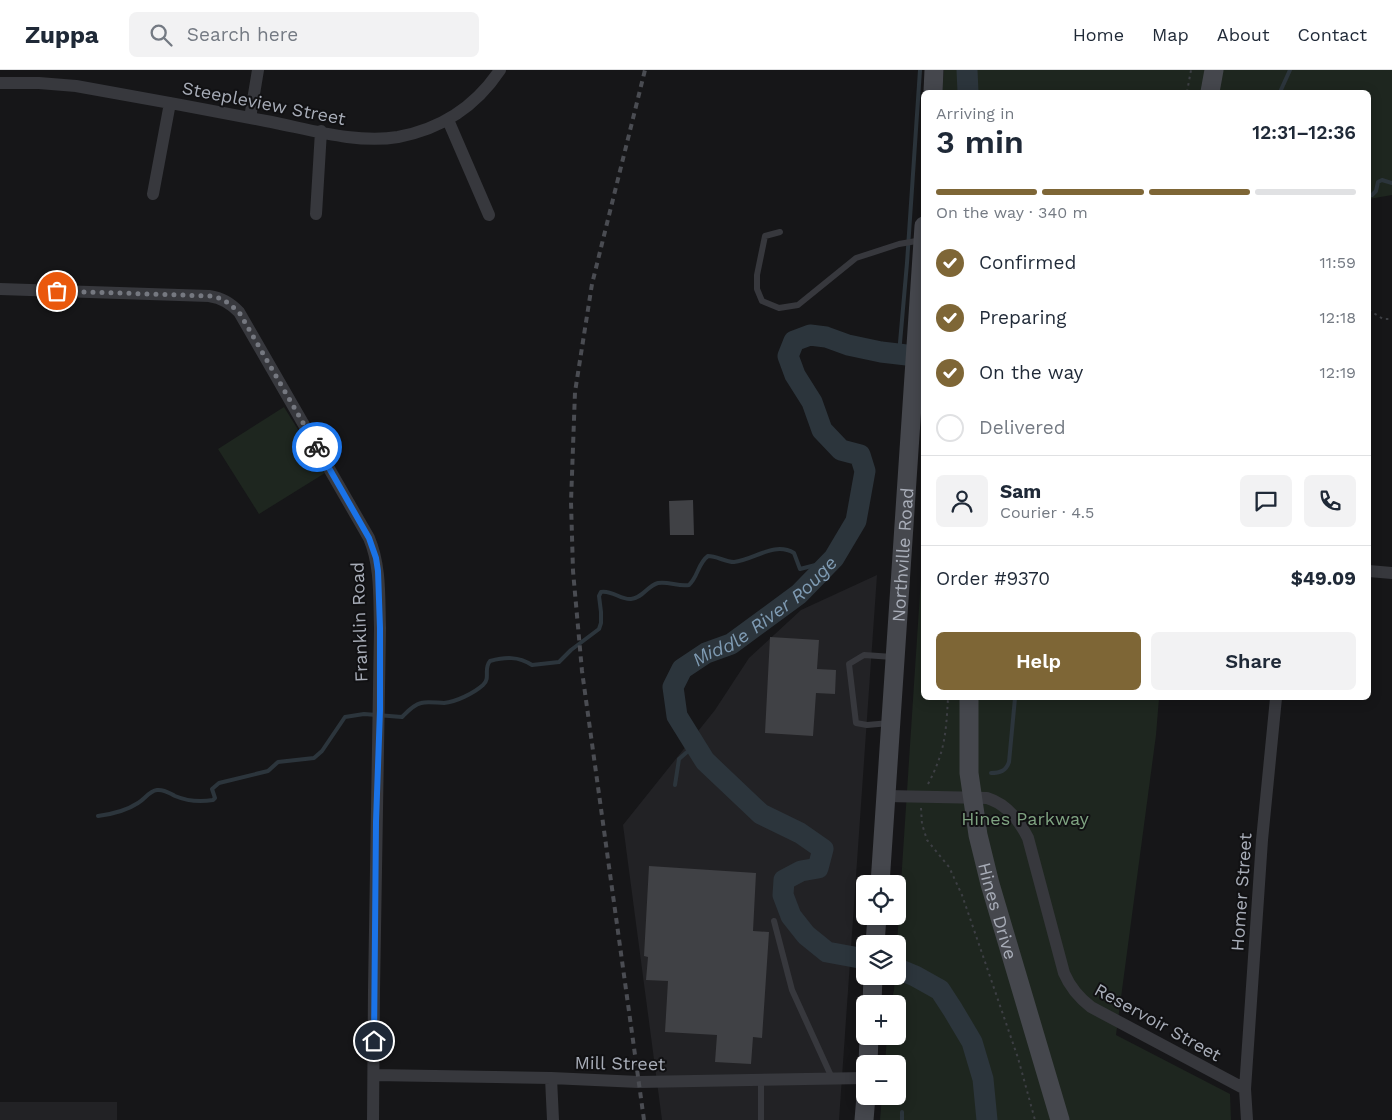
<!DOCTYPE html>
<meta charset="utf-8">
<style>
body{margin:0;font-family:"Work Sans",sans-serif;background:#f2f2f3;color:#1f2937;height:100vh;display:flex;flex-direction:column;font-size:19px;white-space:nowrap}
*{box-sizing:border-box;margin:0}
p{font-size:16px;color:#747a83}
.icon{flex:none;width:28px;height:28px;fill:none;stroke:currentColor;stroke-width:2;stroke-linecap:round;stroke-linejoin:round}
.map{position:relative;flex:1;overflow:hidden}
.side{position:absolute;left:921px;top:20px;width:450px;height:610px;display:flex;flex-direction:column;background:#fff;border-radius:8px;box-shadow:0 2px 12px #0003}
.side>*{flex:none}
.fabs{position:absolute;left:856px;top:805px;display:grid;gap:10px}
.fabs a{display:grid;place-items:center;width:50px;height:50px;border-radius:8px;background:#fff;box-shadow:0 2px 12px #0003;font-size:25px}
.pin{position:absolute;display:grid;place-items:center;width:42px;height:42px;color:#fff;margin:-21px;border:2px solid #fff;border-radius:50%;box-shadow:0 1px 5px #0007}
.courier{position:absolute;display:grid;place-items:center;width:50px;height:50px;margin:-25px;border:4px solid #1a73e8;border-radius:50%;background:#fff;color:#222;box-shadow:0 1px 6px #0007}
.head em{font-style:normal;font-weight:600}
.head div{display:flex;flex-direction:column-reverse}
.head{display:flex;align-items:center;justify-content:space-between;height:85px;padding:0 15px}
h1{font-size:32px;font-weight:600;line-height:38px}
.bar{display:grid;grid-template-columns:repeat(4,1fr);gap:8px 5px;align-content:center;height:60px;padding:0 15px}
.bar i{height:6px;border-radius:4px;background:#e0e1e3}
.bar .active{background:#7e6636}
.bar p{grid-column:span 4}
.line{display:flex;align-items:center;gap:12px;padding:0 15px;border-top:1px solid #e0e1e3}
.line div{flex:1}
.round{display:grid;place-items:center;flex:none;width:52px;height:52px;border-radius:8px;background:#f2f2f3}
ol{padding:0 15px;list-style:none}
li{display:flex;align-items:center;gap:15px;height:55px}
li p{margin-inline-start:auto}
li .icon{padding:5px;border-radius:50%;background:#7e6636;color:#fff;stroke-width:4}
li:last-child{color:#747a83}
li i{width:28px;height:28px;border:2px solid #e0e1e3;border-radius:50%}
.cta{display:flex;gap:10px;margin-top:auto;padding:10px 15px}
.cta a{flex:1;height:58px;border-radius:8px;background:#7e6636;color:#fff;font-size:20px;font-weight:600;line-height:58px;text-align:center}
.cta a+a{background:#f2f2f3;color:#1f2937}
header{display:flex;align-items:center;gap:30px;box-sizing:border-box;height:70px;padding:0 25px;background:#fff;border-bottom:1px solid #e0e1e3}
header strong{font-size:24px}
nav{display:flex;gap:28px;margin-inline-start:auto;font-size:18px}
.search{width:350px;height:45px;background:#f2f2f3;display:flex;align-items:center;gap:12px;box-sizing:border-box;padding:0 18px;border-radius:8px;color:#747a83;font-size:19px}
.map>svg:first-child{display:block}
</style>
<header>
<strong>Zuppa</strong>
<div class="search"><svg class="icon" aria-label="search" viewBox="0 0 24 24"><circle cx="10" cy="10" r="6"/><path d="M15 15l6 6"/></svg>Search here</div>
<nav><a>Home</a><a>Map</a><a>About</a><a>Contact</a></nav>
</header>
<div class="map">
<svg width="1392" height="1050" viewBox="0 0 1392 1050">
<rect width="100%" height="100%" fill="#161618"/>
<!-- built -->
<path fill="#222225" d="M877 505 839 1050H662L623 755 715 640 749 588 801 540Z
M0 1032H117V1050H0Z"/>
<!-- green -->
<path fill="#1e261f" d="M944 0H1392V125L1369 129V22H942Z
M284 337 325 403 259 444 218 379Z
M924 462V628H1159L1156 665 1116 965 1230 1024 1231 1050H880L882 1026H898V994H885L887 966H898V934H891L894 920 895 906H898L897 874Z"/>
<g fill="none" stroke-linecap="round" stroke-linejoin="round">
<!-- stream -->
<path stroke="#2c353c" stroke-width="4" d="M1280 22 1290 0
M1369 125H1372L1376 121 1378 112 1382 110 1392 113
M899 284 907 193 920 0
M991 703C1000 703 1006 701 1009 692L1015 628
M675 715 679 689 695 675
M98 746C113 744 126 741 138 733 145 729 149 721 157 720 164 719 169 723 175 726 187 731 201 732 213 730L215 728 212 719 219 713 268 701 278 692 314 688 322 681 345 647 364 644 402 647C407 642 413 635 421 633 428 631 437 633 444 633 456 632 474 623 483 615 491 608 483 599 490 591 505 587 518 586 532 595L559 592 571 580 599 559 601 553V542L599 526 601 522C612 520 621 530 631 529 643 528 647 516 658 513 668 511 679 517 689 515 698 507 698 493 708 486 717 486 725 492 734 492 754 490 774 471 794 483L800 499 831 491
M902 1050V1042"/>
<!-- river -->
<g stroke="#2c353c" stroke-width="21">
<path d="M967 0 968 22"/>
<path id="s1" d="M865 889 827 882 806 865 791 846 783 825 784 810 801 801 818 798 823 779 800 763 761 744 705 691 677 646 673 617 682 599 706 583 731 574 799 524 834 488 856 451 865 401 860 385 841 380 822 360 812 332 795 305 788 286 794 271 810 265 826 267 848 275 881 282 924 287"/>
<path d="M898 899 915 906 940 920 953 940 972 972 983 1009 987 1050"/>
</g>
</g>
<!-- building -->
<path fill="#404145" d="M693 430 694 465H670L669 431Z
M770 567 819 570 817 599 836 600 835 624 816 623 813 666 765 663Z
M649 796 756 803 753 861 769 862 762 968 753 967 751 994 715 992 717 965 665 962 668 911 646 910 648 887 644 886Z"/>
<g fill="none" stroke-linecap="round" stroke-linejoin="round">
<!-- path -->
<path stroke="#3d3f44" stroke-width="2" stroke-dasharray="2.5 4" stroke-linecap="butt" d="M1187 22 1191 0
M1369 240 1383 249H1392
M928 714C945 682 946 663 948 628
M921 738 922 754 927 770 949 797 962 825 1018 988 1035 1050"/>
<!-- lane -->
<path stroke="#37383d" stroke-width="6" d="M780 162 765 166 757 205V219L762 231 779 238 798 235 856 188 899 174 922 170
M890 653 867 655 856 653 849 594 864 585 893 587
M774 851 792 920 832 1008
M761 1010V1050"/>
<!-- street -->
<path stroke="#37383d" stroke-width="12" d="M0 13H39L76 16C139 27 203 39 266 51 309 59 355 74 398 67 441 59 476 36 500 0
M250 48 258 0
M448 50 489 145
M153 124 170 33
M316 144 321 61
M0 219 209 226C222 228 230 233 239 242L369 468C381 496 379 528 380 558L374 920 373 1050
M1369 501 1392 503
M886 726 987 728C1007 734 1019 750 1028 768L1064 903C1070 917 1078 927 1091 937L1245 1019
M374 1005 551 1008 639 1012 865 1008
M551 1008 553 1050
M1247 1050 1245 1019 1262 770 1276 628"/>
<!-- secondary -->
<g stroke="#45474d" stroke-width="19">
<path d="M933 22 934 0"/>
<path d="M1210 22 1214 0"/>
<path id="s2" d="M969 628V703L978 765 990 814 1060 1050"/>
<path id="s3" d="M880 814 924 156"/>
<path d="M875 874 877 846"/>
<path d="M872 934 873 906"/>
<path d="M868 994 869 966"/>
<path d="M864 1050 866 1026"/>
</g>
<!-- rail -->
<path stroke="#4a4c52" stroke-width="4" stroke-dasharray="6 5" stroke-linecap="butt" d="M644 1050 582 601 573 501 571 432 575 322 592 214 645 0"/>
</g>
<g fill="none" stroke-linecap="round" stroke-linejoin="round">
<!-- done -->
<path stroke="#757880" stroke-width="5" stroke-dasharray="0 9" d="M57 221 210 226 223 229 239 242 317 377"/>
<!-- route -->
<path stroke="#1a73e8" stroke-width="6" d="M317 377 369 468 376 488 378 501 380 558V640L376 752 374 971"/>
</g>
<g text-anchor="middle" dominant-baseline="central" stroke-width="4" stroke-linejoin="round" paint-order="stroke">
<!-- street labels -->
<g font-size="18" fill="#a8adb8" stroke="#111113">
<text transform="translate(264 33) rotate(11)">Steepleview Street</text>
<text stroke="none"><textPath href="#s3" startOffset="330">Northville Road</textPath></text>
<text transform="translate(359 552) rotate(-92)">Franklin Road</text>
<text transform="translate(1241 822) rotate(-86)">Homer Street</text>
<text stroke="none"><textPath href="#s2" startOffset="216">Hines Drive</textPath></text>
<text transform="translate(1158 952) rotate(29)">Reservoir Street</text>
<text transform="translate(620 993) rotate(1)">Mill Street</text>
</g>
<!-- park labels -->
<g font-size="18" fill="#7fa381" stroke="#111113">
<text x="1025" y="748">Hines Parkway</text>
</g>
<!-- water labels -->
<g font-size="19" font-style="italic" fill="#7f9bb3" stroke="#111113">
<text stroke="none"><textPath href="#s1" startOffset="536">Middle River Rouge</textPath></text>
</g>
</g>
</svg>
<div class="fabs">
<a><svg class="icon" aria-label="locate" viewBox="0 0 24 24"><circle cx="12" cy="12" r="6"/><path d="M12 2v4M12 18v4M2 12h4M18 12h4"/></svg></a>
<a><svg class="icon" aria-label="layers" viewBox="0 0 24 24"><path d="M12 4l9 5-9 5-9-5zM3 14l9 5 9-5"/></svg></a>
<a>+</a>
<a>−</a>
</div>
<div class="pin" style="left:57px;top:221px;background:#ea580c"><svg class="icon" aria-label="bag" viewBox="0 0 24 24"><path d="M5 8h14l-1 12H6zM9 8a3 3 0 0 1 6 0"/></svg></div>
<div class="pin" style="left:374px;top:971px;background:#1f2937"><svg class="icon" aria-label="home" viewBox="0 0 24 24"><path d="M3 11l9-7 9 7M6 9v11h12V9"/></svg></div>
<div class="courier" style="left:317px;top:377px"><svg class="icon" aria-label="bike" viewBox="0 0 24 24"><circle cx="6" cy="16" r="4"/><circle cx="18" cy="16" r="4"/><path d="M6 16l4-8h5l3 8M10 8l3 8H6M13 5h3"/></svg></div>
<section class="side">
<div class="head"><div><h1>3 min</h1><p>Arriving in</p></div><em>12:31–12:36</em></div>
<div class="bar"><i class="active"></i><i class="active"></i><i class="active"></i><i></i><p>On the way · 340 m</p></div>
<ol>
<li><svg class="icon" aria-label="check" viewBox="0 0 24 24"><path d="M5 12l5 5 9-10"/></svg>Confirmed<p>11:59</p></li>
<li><svg class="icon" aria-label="check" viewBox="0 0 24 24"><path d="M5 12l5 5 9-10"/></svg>Preparing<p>12:18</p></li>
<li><svg class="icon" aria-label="check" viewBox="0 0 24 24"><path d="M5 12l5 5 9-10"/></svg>On the way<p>12:19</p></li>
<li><i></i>Delivered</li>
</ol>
<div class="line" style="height:90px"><a class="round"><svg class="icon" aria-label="person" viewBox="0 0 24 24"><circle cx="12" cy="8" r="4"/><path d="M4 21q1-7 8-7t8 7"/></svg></a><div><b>Sam</b><p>Courier · 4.5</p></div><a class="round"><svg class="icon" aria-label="chat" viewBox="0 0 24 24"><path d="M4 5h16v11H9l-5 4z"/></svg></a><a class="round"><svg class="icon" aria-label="phone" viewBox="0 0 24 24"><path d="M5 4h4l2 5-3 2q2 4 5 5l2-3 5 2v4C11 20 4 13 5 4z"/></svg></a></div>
<div class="line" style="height:65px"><div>Order #9370</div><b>$49.09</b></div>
<div class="cta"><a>Help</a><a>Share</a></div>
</section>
</div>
